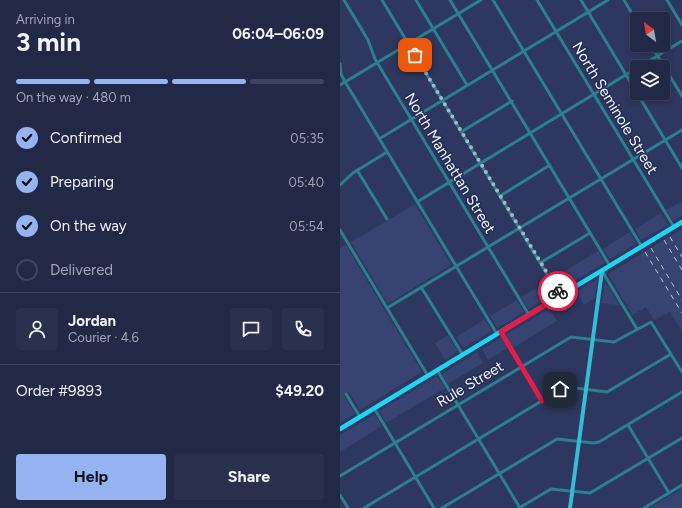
<!DOCTYPE html>
<meta charset="utf-8">
<style>
body{margin:0;font-family:Figtree,sans-serif;background:#2a314e;color:#f1f3f6;height:100vh;display:flex;flex-direction:column;font-size:15px;white-space:nowrap}
*{box-sizing:border-box;margin:0}
p{font-size:13px;color:#a2a6b4}
.icon{flex:none;width:22px;height:22px;fill:none;stroke:currentColor;stroke-width:2;stroke-linecap:round;stroke-linejoin:round}
.map{position:relative;flex:1;overflow:hidden}
.details{display:flex;flex-direction:column;background:#222947;width:340px}
.details>*{flex:none}
.needle{width:26px;rotate:329deg}
.buttons{position:absolute;left:290px;top:12px;display:grid;gap:8px}
.buttons a{display:grid;place-items:center;width:40px;height:40px;border-radius:4px;background:#222947;box-shadow:0 2px 6px #0003,0 0 0 1px #3f4560;font-size:20px}
.pin{position:absolute;display:grid;place-items:center;width:34px;height:34px;color:#fff;margin:-17px;border-radius:8px;box-shadow:0 2px 6px #0006}
.courier{position:absolute;display:grid;place-items:center;width:40px;height:40px;margin:-20px;border:3px solid #e11d48;border-radius:50%;background:#fff;color:#222;box-shadow:0 1px 5px #0007}
.head em{font-style:normal;font-weight:700}
.head div{display:flex;flex-direction:column-reverse}
.head{display:flex;align-items:center;justify-content:space-between;height:68px;padding:0 16px}
h1{font-size:26px;font-weight:700;line-height:30px}
.bar{display:grid;grid-template-columns:repeat(4,1fr);gap:6px 4px;align-content:center;height:48px;padding:0 16px}
.bar i{height:5px;border-radius:3px;background:#3f4560}
.bar .active{background:#95b2f1}
.bar p{grid-column:span 4}
.line{display:flex;align-items:center;gap:10px;padding:0 16px;border-top:1px solid #3f4560}
.line div{flex:1}
.round{display:grid;place-items:center;flex:none;width:42px;height:42px;border-radius:4px;background:#2a314e}
ol{padding:0 16px;list-style:none}
li{display:flex;align-items:center;gap:12px;height:44px}
li p{margin-inline-start:auto}
li .icon{padding:4px;border-radius:50%;background:#95b2f1;color:#111;stroke-width:4}
li:last-child{color:#a2a6b4}
li i{width:22px;height:22px;border:2px solid #3f4560;border-radius:50%}
.primary-button{display:flex;gap:8px;margin-top:auto;padding:8px 16px}
.primary-button a{flex:1;height:46px;border-radius:4px;background:#95b2f1;color:#111;font-size:16px;font-weight:700;line-height:46px;text-align:center}
.primary-button a+a{background:#2a314e;color:#f1f3f6}
main{display:flex;flex:1;min-height:0}
.map>svg:first-child{display:block}
</style>
<main>
<section class="details">
<div class="head"><div><h1>3 min</h1><p>Arriving in</p></div><em>06:04–06:09</em></div>
<div class="bar"><i class="active"></i><i class="active"></i><i class="active"></i><i></i><p>On the way · 480 m</p></div>
<ol>
<li><svg class="icon" aria-label="check" viewBox="0 0 24 24"><path d="M5 12l5 5 9-10"/></svg>Confirmed<p>05:35</p></li>
<li><svg class="icon" aria-label="check" viewBox="0 0 24 24"><path d="M5 12l5 5 9-10"/></svg>Preparing<p>05:40</p></li>
<li><svg class="icon" aria-label="check" viewBox="0 0 24 24"><path d="M5 12l5 5 9-10"/></svg>On the way<p>05:54</p></li>
<li><i></i>Delivered</li>
</ol>
<div class="line" style="height:72px"><a class="round"><svg class="icon" aria-label="person" viewBox="0 0 24 24"><circle cx="12" cy="8" r="4"/><path d="M4 21q1-7 8-7t8 7"/></svg></a><div><b>Jordan</b><p>Courier · 4.6</p></div><a class="round"><svg class="icon" aria-label="chat" viewBox="0 0 24 24"><path d="M4 5h16v11H9l-5 4z"/></svg></a><a class="round"><svg class="icon" aria-label="phone" viewBox="0 0 24 24"><path d="M5 4h4l2 5-3 2q2 4 5 5l2-3 5 2v4C11 20 4 13 5 4z"/></svg></a></div>
<div class="line" style="height:52px"><div>Order #9893</div><b>$49.20</b></div>
<div class="primary-button"><a>Help</a><a>Share</a></div>
</section>
<div class="map">
<svg width="342" height="508" viewBox="0 0 342 508">
<rect width="100%" height="100%" fill="#2d375f"/>
<!-- built -->
<path fill="#374370" d="M342 201V216L333 221 326 210Z
M75 204 111 265 49 303H47L11 242Z
M321 213 328 225 301 240 295 229Z
M342 229V332L330 312 314 320 306 307 293 315 268 274Z
M290 232 296 243 294 245 270 259 263 249Z
M6 245 82 372 20 410 9 392 5 394 4 396 15 414 0 423V249Z
M258 251 265 263 220 289 213 278Z
M258 279 255 298 244 305 236 292Z
M209 281 216 293 188 309 181 297Z
M265 281 278 303V305L262 303Z
M177 300 184 312 157 328 150 316Z
M209 309 217 321 173 348 165 335Z
M145 319 152 331 123 348 116 337Z
M108 335 118 351 105 360 95 343Z
M161 338 168 348 148 360 142 349Z
M137 352 143 363 108 384 102 374Z
M97 376 105 388 46 423 39 411Z
M35 414 42 426 0 452V435Z
M342 488V508H309L318 503Z"/>
<g fill="none" stroke-linecap="round" stroke-linejoin="round">
<!-- minor -->
<path stroke="#2b7f8f" stroke-width="3" d="M4 0 28 40 35 59 189 315
M42 0 220 296
M76 0 127 85
M110 0 270 266
M153 0 302 247
M197 0 334 227
M241 0 342 168
M284 0 297 22
M327 0 342 25
M311 45 342 96
M0 64 1 74 4 80 157 334
M299 67 342 41
M0 85 141 0
M121 132 172 101
M39 139 268 0
M17 170 47 219
M0 185 13 173 47 152
M160 196 210 165
M77 202 297 68
M0 230 88 376
M200 263 250 233
M262 271 297 329
M81 287 123 355
M47 308 342 130
M161 332 202 401
M97 370 180 508
M6 394 20 417
M34 408 94 508
M288 425 329 493
M0 476 231 337 274 342 311 322 342 372
M0 495 8 508
M24 508 223 388 227 387 267 392 331 354
M102 508 217 439 254 443 259 442 342 392
M179 508 211 489 250 493 342 438
M304 508 342 485"/>
<!-- major -->
<path stroke="#34bdd4" stroke-width="4" d="M230 508 262 271"/>
<!-- highway -->
<path stroke="#1cd6f2" stroke-width="4.5" d="M0 429 342 222"/>
<!-- rail -->
<path stroke="#c0c6d7" stroke-width="1" stroke-dasharray="5 5" stroke-linecap="butt" d="M330 237 342 257
M324 240 342 270
M311 248 342 300
M305 252 342 313"/>
</g>
<g fill="none" stroke-linecap="round" stroke-linejoin="round">
<!-- done -->
<path stroke="#acb2c7" stroke-width="4" stroke-dasharray="0 7.2" d="M75 55 218 291"/>
<!-- route -->
<path stroke="#e11d48" stroke-width="5" d="M218 291 220 296 161 332 202 401 220 389"/>
</g>
<g text-anchor="middle" dominant-baseline="central" stroke-width="3" stroke-linejoin="round" paint-order="stroke">
<!-- street labels -->
<g font-size="15" fill="#f1f5ff" stroke="#242d54">
<text transform="translate(275 108) rotate(59)">North Seminole Street</text>
<text transform="translate(110 163) rotate(59)">North Manhattan Street</text>
<text transform="translate(130 384) rotate(-31)">Rule Street</text>
</g>
</g>
</svg>
<div class="buttons">
<a><svg class="needle" viewBox="-14 -14 28 28"><path d="M0-13l5 13h-10z" fill="#e53935"/><path d="M0 13l5-13h-10z" fill="#a2a6b4"/></svg></a>
<a><svg class="icon" aria-label="layers" viewBox="0 0 24 24"><path d="M12 4l9 5-9 5-9-5zM3 14l9 5 9-5"/></svg></a>
</div>
<div class="pin" style="left:75px;top:55px;background:#ea580c"><svg class="icon" aria-label="bag" viewBox="0 0 24 24"><path d="M5 8h14l-1 12H6zM9 8a3 3 0 0 1 6 0"/></svg></div>
<div class="pin" style="left:220px;top:389px;background:#1f2937"><svg class="icon" aria-label="home" viewBox="0 0 24 24"><path d="M3 11l9-7 9 7M6 9v11h12V9"/></svg></div>
<div class="courier" style="left:218px;top:291px"><svg class="icon" aria-label="bike" viewBox="0 0 24 24"><circle cx="6" cy="16" r="4"/><circle cx="18" cy="16" r="4"/><path d="M6 16l4-8h5l3 8M10 8l3 8H6M13 5h3"/></svg></div>
</div>
</main>
